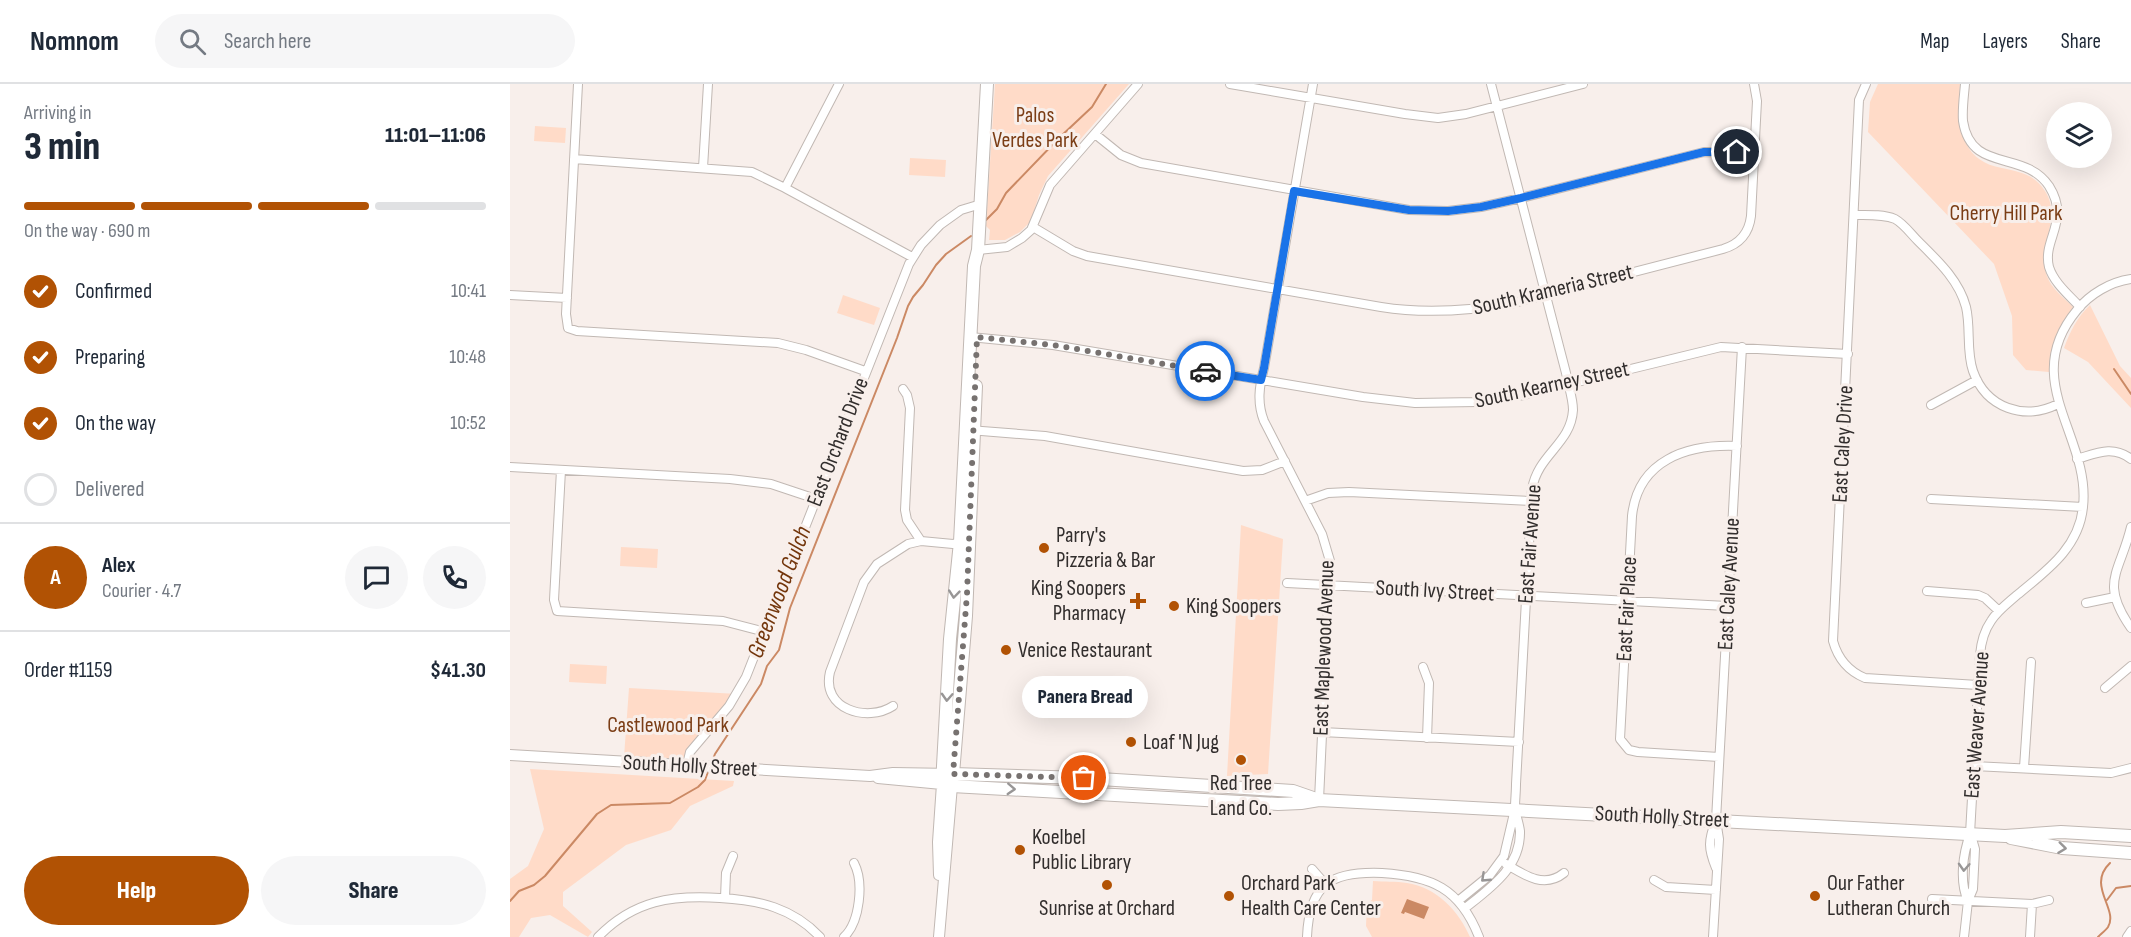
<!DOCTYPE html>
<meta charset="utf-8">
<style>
body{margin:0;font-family:"Sofia Sans Condensed",sans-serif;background:#f6f6f7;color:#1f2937;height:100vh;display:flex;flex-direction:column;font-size:22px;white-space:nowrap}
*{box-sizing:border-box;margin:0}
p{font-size:20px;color:#747a83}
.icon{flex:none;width:33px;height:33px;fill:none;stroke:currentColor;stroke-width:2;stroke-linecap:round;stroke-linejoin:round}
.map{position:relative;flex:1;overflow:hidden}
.side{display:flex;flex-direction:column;background:#fff;width:510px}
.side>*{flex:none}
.buttons{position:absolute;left:1536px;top:18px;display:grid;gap:12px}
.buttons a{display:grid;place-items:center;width:66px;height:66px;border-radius:50%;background:#fff;box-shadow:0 6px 24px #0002;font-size:30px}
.pin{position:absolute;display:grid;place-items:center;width:51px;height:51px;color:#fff;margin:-26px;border:3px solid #fff;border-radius:50%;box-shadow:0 2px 6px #0007}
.courier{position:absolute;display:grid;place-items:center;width:60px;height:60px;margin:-30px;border:4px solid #1a73e8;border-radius:50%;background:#fff;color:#222;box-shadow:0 2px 8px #0007}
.bubble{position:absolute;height:42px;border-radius:21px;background:#fff;box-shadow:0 6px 24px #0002;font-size:20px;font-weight:800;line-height:42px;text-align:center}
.overview em{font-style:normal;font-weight:800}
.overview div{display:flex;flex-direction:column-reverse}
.overview{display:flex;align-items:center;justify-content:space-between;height:102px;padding:0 24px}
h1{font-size:39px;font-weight:800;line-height:45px}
.bar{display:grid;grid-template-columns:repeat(4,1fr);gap:9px 6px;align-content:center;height:72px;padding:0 24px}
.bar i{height:8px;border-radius:4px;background:#e0e1e3}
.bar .on{background:#b15204}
.bar p{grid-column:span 4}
.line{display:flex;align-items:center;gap:15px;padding:0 24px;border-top:2px solid #e0e1e3}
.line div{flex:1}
.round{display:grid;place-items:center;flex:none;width:63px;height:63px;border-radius:32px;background:#f6f6f7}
ol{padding:0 24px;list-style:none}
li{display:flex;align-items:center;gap:18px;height:66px}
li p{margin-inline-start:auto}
li .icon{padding:6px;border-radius:50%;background:#b15204;color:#fff;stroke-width:4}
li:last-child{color:#747a83}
li i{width:33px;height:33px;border:3px solid #e0e1e3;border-radius:50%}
.primary-button{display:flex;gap:12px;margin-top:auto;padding:12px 24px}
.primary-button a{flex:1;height:69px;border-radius:36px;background:#b15204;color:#fff;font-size:24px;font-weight:800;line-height:69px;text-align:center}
.primary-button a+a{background:#f6f6f7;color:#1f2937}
header{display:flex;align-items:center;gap:36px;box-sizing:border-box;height:84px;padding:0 30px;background:#fff;border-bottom:2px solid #e0e1e3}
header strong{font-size:28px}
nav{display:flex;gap:33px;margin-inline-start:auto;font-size:21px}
.search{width:420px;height:54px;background:#f6f6f7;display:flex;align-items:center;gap:15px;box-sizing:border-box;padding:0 21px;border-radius:33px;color:#747a83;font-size:22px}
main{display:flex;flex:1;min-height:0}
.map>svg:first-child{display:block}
</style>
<header>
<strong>Nomnom</strong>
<div class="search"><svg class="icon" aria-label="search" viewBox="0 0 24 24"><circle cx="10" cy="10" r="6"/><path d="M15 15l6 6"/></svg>Search here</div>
<nav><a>Map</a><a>Layers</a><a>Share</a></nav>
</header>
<main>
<section class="side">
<div class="overview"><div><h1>3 min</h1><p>Arriving in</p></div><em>11:01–11:06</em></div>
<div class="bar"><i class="on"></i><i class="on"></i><i class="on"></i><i></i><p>On the way · 690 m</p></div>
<ol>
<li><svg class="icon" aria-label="check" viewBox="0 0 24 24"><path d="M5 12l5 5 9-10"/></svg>Confirmed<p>10:41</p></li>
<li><svg class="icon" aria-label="check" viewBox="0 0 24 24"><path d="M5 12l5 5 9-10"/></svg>Preparing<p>10:48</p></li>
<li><svg class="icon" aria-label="check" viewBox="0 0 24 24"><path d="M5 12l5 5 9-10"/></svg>On the way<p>10:52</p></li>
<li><i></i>Delivered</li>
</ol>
<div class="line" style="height:108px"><b class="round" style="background:#b15204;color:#fff">A</b><div><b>Alex</b><p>Courier · 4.7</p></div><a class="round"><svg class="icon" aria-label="chat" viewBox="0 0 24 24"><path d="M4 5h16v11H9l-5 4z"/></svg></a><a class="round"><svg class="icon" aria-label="phone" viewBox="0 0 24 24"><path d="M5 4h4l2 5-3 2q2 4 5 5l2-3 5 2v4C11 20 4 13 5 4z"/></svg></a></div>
<div class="line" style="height:78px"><div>Order #1159</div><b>$41.30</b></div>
<div class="primary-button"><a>Help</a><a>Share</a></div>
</section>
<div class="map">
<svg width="1621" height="853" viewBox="0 0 1621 853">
<rect width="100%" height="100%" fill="#f8efeb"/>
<!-- green -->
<path fill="#ffdbc8" d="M485 0H619L538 92 529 111 521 137 510 148 495 156H479L480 146 476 142Z
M1368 0H1450C1448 36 1447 76 1492 84 1510 88 1524 90 1535 107 1553 135 1526 163 1537 192 1541 204 1554 214 1563 223L1553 239 1544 260 1539 288 1516 286 1503 271 1502 232 1484 180 1358 48 1360 18Z
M25 42 56 44 55 59 24 57Z
M400 74 436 76 435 93 399 91Z
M333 211 370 224 364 241 327 229Z
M1580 221 1610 282 1621 294V324L1578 278 1554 264C1560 248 1567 233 1580 221Z
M731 441 773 455 758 690 717 692Z
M111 463 148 465 147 484 110 482Z
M60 580 97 582 96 600 59 598Z
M119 604 228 610 178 677 114 673Z
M20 685 224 697 223 702 180 722 161 746 116 761 53 808V822L82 848 78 853 40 831 21 834 9 853H0V795L18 782 34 745Z
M863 797C874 798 886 797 897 799 926 803 949 827 960 853H862L856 842 857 819 862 816Z"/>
<!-- water -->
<path fill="#cb8964" d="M897 815 919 823 914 835 895 828 894 830 891 829Z"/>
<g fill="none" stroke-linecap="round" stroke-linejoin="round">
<!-- stream -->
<path stroke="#cb8964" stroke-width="2" d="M476 136 487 125 496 109 549 54 582 23 596 0
M1604 285 1621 310
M201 680 205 670 251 600 257 582 269 566 280 524 387 254 398 222 403 213 413 201 426 181 436 170 461 152
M1597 816 1606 804 1621 802
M0 817 9 807 24 801 35 792 87 730 101 721 160 719 188 703 195 696 199 685
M1588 853C1591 850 1596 846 1598 843 1609 825 1576 802 1600 779"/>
<defs>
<path id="minor" d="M68 0 56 230 58 244 67 247 268 259 296 266 355 287
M720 0 895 30 928 34 956 30 1073 0
M803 0 754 284C749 303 747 319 754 337L812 450 820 477 809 716
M1356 0 1349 16 1323 557C1328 575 1338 587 1355 594L1468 601
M1455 0C1454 12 1452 25 1453 37 1461 90 1514 65 1539 102 1561 137 1532 155 1539 183 1544 199 1559 211 1570 223
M585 50 611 71 631 79 899 126 938 127 971 123 1011 114 1194 68 1244 69
M64 75 242 88 275 104 402 173
M193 84 198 0
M275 104 329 0
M1344 131C1357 131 1373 130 1385 135 1394 140 1401 150 1408 157 1427 176 1449 196 1456 223 1461 244 1456 267 1463 287 1476 324 1514 337 1548 320
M523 143 563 167 577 172 871 223C915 230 959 227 1004 219L1213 165C1230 160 1239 149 1241 132L1247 17 1244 0
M468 166 497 163 512 154 521 146 540 101 628 0
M0 211 57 214
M460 253 543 261 853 313 905 319 967 318 1014 311 1211 263 1338 270
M393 305 397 311 400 324 395 426 397 436 411 457
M1421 321 1467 296
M459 346 535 352 733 387 752 386 775 377
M1567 375C1587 369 1603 361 1621 375
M0 383 220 395 261 400 306 415
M51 386 44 516 47 527 213 537 255 548
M1421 415 1573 423
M795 417 818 409 839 408 1021 417
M1621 443C1610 489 1589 498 1621 544
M777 499 1217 522
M1417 507 1468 511 1475 514 1489 527
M1576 519 1605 513
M913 583 919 599 917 654
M1595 604 1621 582
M383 622C357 639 311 625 320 588L354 498 367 480 398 460 411 457 443 460 454 458
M812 648 1009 658
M1209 673 1128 668 1119 666 1110 655 1122 432C1128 376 1177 360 1227 362
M177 681 180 668 219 622 236 593 399 180 411 161 430 141 451 126 471 120
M1464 682 1601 689 1621 684
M1514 684 1521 578
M1206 736C1198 757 1198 764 1206 784
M996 780C1014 791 1034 805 1054 789
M802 785 816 801
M1144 796 1156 803 1206 806
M215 814 216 789 223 772
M1422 815 1522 820 1539 816
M948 817 980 791 994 772 1005 725
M1458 817C1449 797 1453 770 1460 750L1470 571C1471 559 1474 547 1481 537 1487 527 1498 519 1507 511 1536 487 1569 464 1573 423 1581 352 1508 297 1567 226 1580 210 1600 198 1621 195
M954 825C979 805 1011 784 1010 747 1009 739 1006 732 1005 724 1005 716 1006 708 1006 700L1022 405C1028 370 1061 360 1063 326 1063 314 1058 301 1056 289L981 0
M88 853C124 816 162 811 210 814 249 816 283 824 310 853
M334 853C350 838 354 798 344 779
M797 853C799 800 821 787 872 789 921 792 950 804 969 853
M1203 853 1209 755 1206 736 1232 263
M1454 853 1458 817 1463 805 1465 765 1461 751
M1520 853 1522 820
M1617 853 1621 847"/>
<path id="tertiary" d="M0 671 360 692 383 689 443 690 429 853
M368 694 432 700 428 758 429 791"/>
<path id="secondary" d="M477 0 468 166 464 182 450 458 440 555 432 700 442 702 768 720 791 719 809 716 1495 752 1551 748 1621 752
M466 302 456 532 443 690 574 694 783 707 809 716
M1501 754 1552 764 1621 769"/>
</defs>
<!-- minor casing -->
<use href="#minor" stroke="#c1b8b3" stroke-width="10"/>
<!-- tertiary casing -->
<use href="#tertiary" stroke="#c1b8b3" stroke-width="12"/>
<!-- secondary casing -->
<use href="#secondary" stroke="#c1b8b3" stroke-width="14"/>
<!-- minor -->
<use href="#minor" stroke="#fff" stroke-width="8"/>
<!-- tertiary -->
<use href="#tertiary" stroke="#fff" stroke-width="10"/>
<!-- secondary -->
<use href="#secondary" stroke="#fff" stroke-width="12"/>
</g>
<!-- one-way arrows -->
<defs><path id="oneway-chevron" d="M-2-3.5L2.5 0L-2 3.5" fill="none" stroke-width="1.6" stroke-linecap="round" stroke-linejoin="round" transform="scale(1.5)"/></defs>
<g stroke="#989696">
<use href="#oneway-chevron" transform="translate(444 510) rotate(96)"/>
<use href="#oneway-chevron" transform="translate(437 613) rotate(93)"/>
<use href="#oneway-chevron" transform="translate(501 705) rotate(3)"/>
<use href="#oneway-chevron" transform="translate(1552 764) rotate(7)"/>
<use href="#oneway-chevron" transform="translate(1454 783) rotate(93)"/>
<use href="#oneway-chevron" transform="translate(975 794) rotate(137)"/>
</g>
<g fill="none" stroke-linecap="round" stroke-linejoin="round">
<!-- done -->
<path stroke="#777270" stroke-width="6" stroke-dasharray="0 10.8" d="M574 694 443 690 457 510 467 253 543 261 695 287"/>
<!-- route -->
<path stroke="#1a73e8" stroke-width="8" d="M695 287 751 296 754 284 784 107 899 126 938 127 971 123 1011 114 1194 68H1227"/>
</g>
<!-- markers -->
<g fill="#b15204" stroke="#f8efeb" stroke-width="2">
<circle cx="534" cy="464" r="6"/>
<path d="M625 508h6v6h6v6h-6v6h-6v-6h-6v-6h6z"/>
<circle cx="664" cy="522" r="6"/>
<circle cx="496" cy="566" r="6"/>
<circle cx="621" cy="658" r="6"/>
<circle cx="731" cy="676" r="6"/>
<circle cx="510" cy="766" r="6"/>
<circle cx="597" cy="801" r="6"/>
<circle cx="719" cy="812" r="6"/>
<circle cx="1305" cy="812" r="6"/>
</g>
<g text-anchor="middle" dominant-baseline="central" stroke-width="6" stroke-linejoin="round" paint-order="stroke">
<!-- park labels -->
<g font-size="22" fill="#7b3d15" stroke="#f8efeb">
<text x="525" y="31">Palos<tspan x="525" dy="25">Verdes Park</tspan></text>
<text x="1496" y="129">Cherry Hill Park</text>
<text x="158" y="641">Castlewood Park</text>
</g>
<!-- street labels -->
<g font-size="22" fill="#322e2d" stroke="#f8efeb">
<text transform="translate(1043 206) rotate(-13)">South Krameria Street</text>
<text transform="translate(1042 301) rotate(-12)">South Kearney Street</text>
<text transform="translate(328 358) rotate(-69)">East Orchard Drive</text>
<text transform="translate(1333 360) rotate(-87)">East Caley Drive</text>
<text transform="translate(1020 460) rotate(-86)">East Fair Avenue</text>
<text transform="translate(1219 500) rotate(-87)">East Caley Avenue</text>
<text transform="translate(925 507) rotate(3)">South Ivy Street</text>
<text transform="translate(1117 525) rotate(-87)">East Fair Place</text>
<text transform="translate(814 564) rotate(-88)">East Maplewood Avenue</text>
<text transform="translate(1467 641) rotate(-86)">East Weaver Avenue</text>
<text transform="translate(180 682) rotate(3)">South Holly Street</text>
<text transform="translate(1152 733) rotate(3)">South Holly Street</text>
</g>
<!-- poi labels -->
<g font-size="22" fill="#322e2d" stroke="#f8efeb" text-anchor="start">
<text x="546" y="451">Parry's<tspan x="546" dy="25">Pizzeria &amp; Bar</tspan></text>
<text x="616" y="504" text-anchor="end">King Soopers<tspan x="616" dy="25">Pharmacy</tspan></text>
<text x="676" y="522">King Soopers</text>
<text x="508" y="566">Venice Restaurant</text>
<text x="633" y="658">Loaf 'N Jug</text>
<text x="731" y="699" text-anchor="middle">Red Tree<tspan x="731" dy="25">Land Co.</tspan></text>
<text x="522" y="753">Koelbel<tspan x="522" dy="25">Public Library</tspan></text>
<text x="731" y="799">Orchard Park<tspan x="731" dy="25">Health Care Center</tspan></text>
<text x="1317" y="799">Our Father<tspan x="1317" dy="25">Lutheran Church</tspan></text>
<text x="597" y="824" text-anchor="middle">Sunrise at Orchard</text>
</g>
<!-- water labels -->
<g font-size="24" font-style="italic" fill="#73360c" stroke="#f8efeb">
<text transform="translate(269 508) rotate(-69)">Greenwood Gulch</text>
</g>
</g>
</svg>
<div class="buttons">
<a><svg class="icon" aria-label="layers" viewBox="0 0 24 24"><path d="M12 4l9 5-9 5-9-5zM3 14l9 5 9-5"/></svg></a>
</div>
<div class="pin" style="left:574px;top:694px;background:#ea580c"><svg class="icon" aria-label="bag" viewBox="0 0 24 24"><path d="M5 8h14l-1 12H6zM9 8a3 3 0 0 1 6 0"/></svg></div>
<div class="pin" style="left:1227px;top:68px;background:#1f2937"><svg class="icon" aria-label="home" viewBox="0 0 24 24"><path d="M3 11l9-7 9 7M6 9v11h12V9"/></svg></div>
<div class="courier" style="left:695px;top:287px"><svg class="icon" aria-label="car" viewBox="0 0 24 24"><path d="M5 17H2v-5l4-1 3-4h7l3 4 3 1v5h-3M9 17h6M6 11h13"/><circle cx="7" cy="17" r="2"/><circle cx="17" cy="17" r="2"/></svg></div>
<div class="bubble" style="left:512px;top:592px;width:126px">Panera Bread</div>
</div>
</main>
